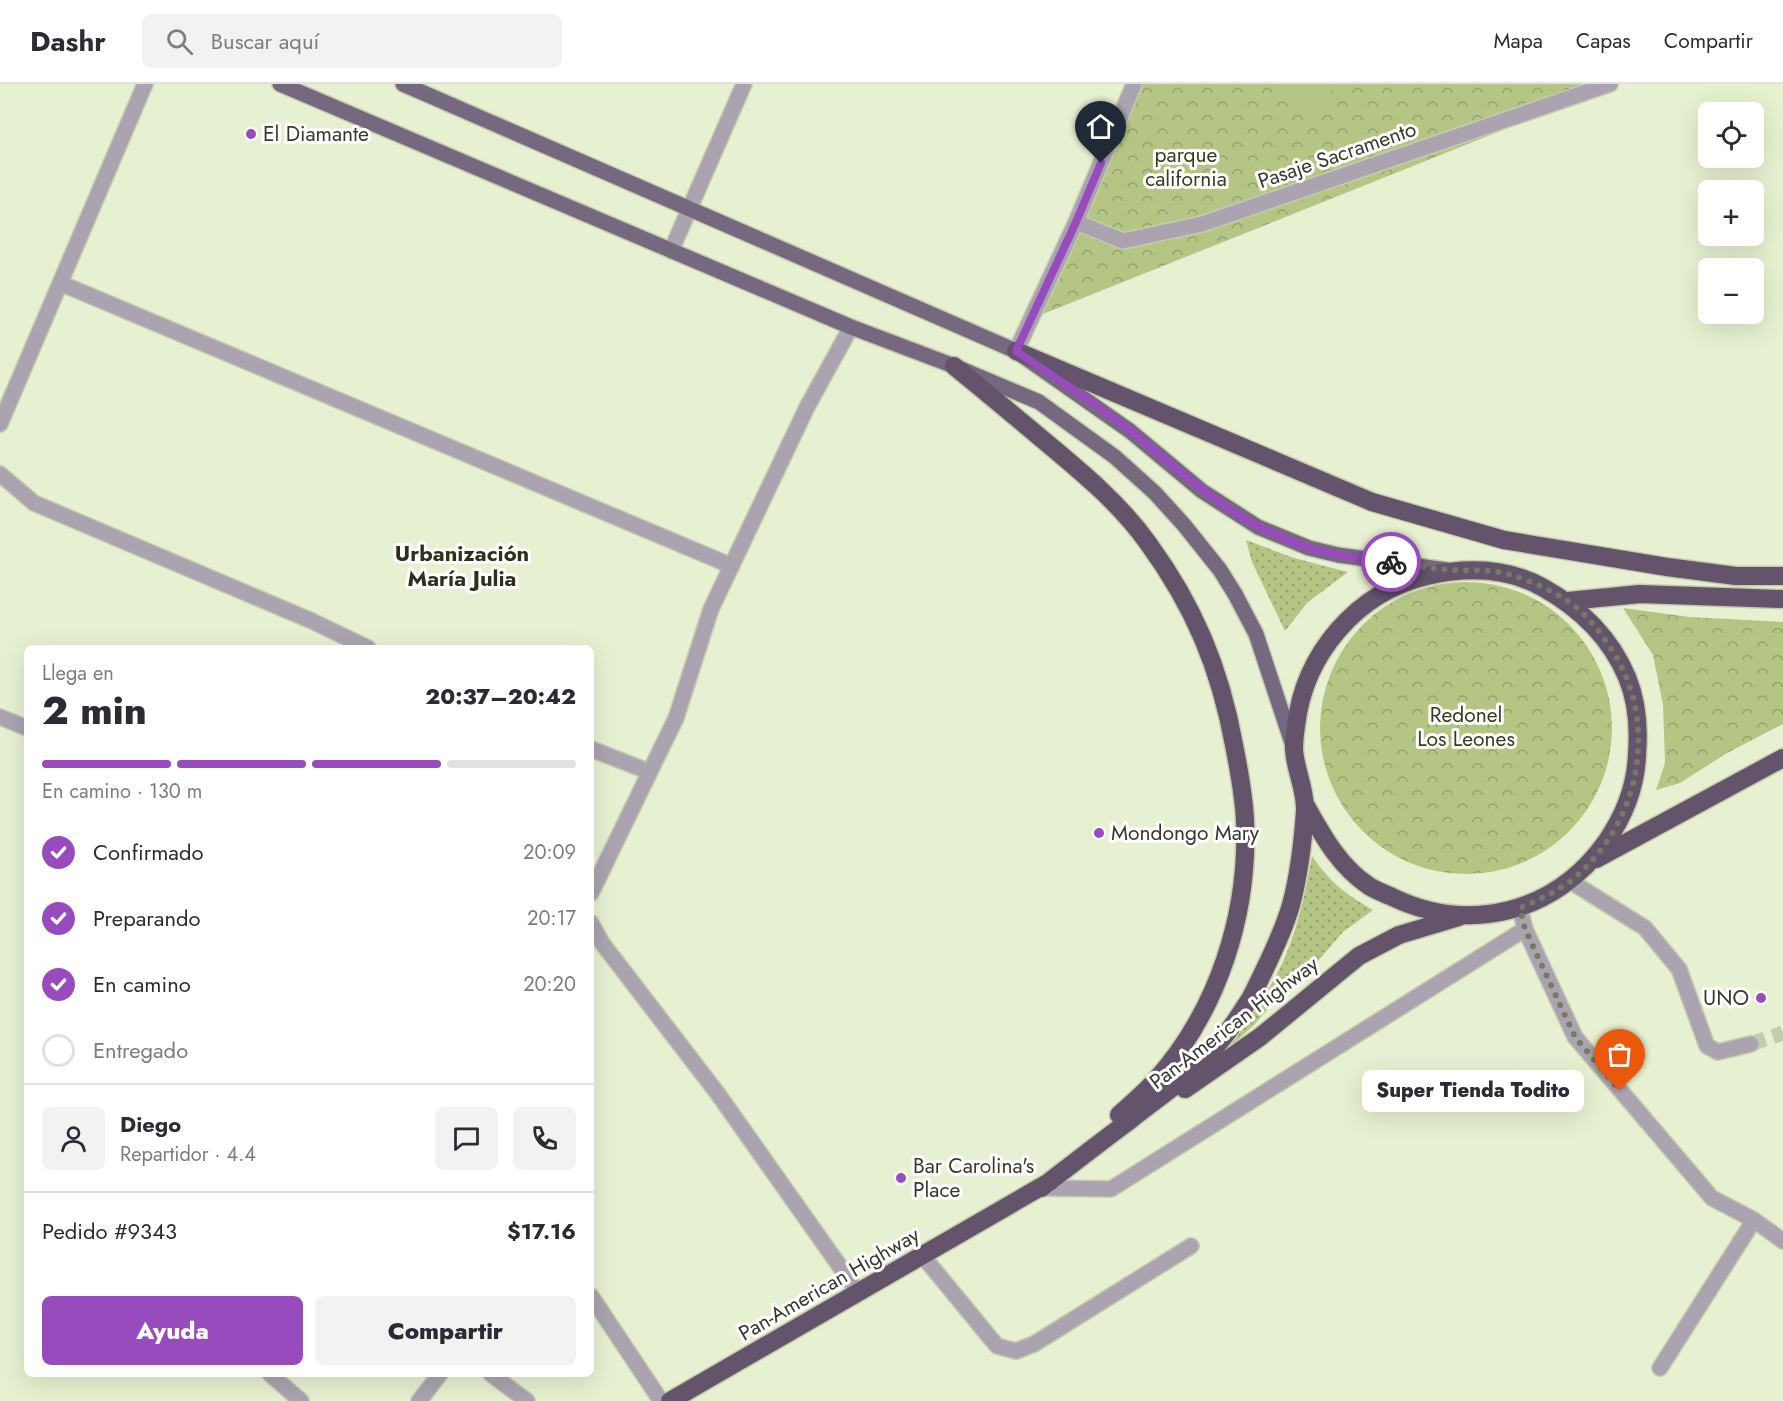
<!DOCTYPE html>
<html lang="es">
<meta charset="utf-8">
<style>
body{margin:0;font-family:Jost,sans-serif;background:#f2f2f3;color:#2b2b33;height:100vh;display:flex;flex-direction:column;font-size:22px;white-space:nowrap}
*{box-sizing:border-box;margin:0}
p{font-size:20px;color:#7c7c81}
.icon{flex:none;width:33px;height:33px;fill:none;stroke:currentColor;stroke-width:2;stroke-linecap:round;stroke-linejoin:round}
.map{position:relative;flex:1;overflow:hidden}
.panel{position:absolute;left:24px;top:561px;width:570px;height:732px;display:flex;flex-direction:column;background:#fff;border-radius:9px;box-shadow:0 6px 24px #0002}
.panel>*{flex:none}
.fabs{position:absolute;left:1698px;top:18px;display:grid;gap:12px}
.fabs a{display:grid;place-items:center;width:66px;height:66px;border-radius:9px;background:#fff;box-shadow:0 6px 24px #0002;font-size:30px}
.pin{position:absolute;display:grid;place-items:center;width:51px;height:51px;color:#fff;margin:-62px -26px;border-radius:50% 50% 50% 0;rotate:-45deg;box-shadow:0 0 6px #0007}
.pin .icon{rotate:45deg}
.courier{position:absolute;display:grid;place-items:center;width:60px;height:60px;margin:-30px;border:4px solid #984bbc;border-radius:50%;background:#fff;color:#222;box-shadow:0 2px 8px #0007}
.bubble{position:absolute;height:42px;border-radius:9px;background:#fff;box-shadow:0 6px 24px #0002;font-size:20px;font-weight:800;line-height:42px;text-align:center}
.headline em{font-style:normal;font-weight:800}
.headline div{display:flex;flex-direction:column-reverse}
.headline{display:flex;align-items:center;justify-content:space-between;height:102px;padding:0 18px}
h1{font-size:39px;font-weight:800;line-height:45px}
.bar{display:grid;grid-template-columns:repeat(4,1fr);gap:9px 6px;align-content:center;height:72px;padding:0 18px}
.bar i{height:8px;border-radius:4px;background:#e1e1e2}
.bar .active{background:#984bbc}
.bar p{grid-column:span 4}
.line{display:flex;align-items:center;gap:15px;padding:0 18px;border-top:2px solid #e1e1e2}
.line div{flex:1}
.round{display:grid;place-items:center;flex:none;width:63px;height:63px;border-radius:9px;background:#f2f2f3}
ol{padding:0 18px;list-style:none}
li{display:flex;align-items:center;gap:18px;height:66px}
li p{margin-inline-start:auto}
li .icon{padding:6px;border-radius:50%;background:#984bbc;color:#fff;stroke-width:4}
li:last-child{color:#7c7c81}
li i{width:33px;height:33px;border:3px solid #e1e1e2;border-radius:50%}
.action{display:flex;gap:12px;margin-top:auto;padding:12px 18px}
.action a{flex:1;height:69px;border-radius:9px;background:#984bbc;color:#fff;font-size:24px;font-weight:800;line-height:69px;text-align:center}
.action a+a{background:#f2f2f3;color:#2b2b33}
header{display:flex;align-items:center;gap:36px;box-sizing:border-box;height:84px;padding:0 30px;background:#fff;border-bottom:2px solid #e1e1e2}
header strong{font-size:28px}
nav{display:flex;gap:33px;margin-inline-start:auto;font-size:21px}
.search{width:420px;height:54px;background:#f2f2f3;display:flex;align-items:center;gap:15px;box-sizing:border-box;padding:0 21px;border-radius:9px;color:#7c7c81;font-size:22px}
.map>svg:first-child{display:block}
</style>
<header>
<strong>Dashr</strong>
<div class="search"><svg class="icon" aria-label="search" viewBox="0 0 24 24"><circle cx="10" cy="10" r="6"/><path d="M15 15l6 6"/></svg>Buscar aquí</div>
<nav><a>Mapa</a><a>Capas</a><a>Compartir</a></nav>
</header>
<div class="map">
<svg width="1783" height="1317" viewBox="0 0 1783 1317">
<defs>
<pattern id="grass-dots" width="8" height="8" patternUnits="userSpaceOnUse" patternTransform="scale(1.5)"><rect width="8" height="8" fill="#b5c684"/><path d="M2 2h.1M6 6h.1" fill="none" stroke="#94a26c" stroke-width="1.8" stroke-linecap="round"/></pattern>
<pattern id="park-crowns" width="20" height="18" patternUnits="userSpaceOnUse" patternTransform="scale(1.5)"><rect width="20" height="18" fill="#b5c684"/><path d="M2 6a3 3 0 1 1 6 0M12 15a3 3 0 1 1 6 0" fill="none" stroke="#94a26c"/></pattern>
</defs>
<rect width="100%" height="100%" fill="#e7f0d0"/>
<!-- grass -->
<path fill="url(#grass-dots)" d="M1246 456 1294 474 1348 488 1307 519 1285 547 1252 478Z
M1312 772C1331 799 1344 809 1373 826L1343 848 1312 884 1283 908 1254 941 1224 968C1235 944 1255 926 1269 904 1294 863 1304 818 1312 772Z"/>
<!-- park -->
<path fill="url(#park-crowns)" d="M1131 0H1618L1033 234Z
M1320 644a146 146 0 1 1 292 0a146 146 0 1 1-292 0Z
M1623 524 1690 533 1783 538V640L1727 669 1680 699 1656 706 1665 679 1663 621 1653 571Z"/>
<!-- pitch -->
<path fill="#b5c684" d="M1279 0H1337L1312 29Z"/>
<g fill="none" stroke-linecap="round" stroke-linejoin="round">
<!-- minor-tunnel -->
<path stroke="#c4ccaf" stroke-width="15" stroke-dasharray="15 8" stroke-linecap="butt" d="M1751 960 1783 949"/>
<defs>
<path id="minor" d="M1076 138 1123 157 1202 140 1610 0
M671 167 744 0
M60 199 732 482
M1016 267 1076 138 1134 0
M0 340 145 0
M0 390 34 419 312 537 368 564
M0 633 27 644
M591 665 650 688
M1570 797 1645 844 1679 885 1707 962 1718 968 1751 960
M591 809 676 634 711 525 807 323 851 243
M1520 824 1525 845 1575 953 1712 1114 1754 1136 1783 1157
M591 839 602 859 718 1010 858 1208
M1041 1104 1111 1105 1525 845
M922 1171 997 1262 1016 1267 1034 1260 1191 1162
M591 1212 661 1317
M1660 1284 1754 1136
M270 1290 301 1317
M491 1290 527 1317
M419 1317 440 1290"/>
<path id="major" d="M280 0 851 243 954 282 1039 318 1115 373 1155 409 1184 441 1220 486 1235 510 1256 550 1293 662
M403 0 1016 267 1130 347 1202 407 1258 443 1309 464 1338 471 1447 486"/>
<path id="highway" d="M1016 267 1372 418 1504 456 1667 483 1736 492H1783
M954 282C986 308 1017 334 1048 360 1084 390 1121 421 1148 459 1194 522 1220 584 1234 661 1239 686 1244 712 1245 737 1249 830 1218 927 1155 997 1144 1009 1131 1020 1119 1031
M1568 517 1640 510 1783 515
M1596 775 1783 674
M1185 1005 1260 953 1359 872 1399 851 1459 833
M1041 1104C1070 1082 1099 1059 1129 1037 1147 1022 1167 1009 1185 993 1208 974 1230 947 1246 921 1252 913 1256 903 1261 893 1272 870 1284 846 1291 821 1299 791 1303 757 1305 727 1306 706 1295 686 1294 665 1294 658 1295 649 1296 642 1304 570 1357 508 1427 492 1466 483 1507 484 1542 503 1580 524 1610 553 1627 593 1637 617 1639 645 1637 670 1636 702 1624 732 1606 758 1555 829 1469 851 1390 812 1383 809 1375 806 1369 802 1339 782 1323 752 1306 722
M670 1317 1051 1097"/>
</defs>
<!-- minor casing -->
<use href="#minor" stroke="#c4ccaf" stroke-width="18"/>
<!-- major casing -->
<use href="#major" stroke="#c4ccaf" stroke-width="18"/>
<!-- highway casing -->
<use href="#highway" stroke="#c4ccaf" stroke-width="21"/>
<!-- minor -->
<use href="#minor" stroke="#aba4b0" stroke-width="15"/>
<!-- major -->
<use href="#major" stroke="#76687e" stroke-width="15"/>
<!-- highway -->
<use href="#highway" stroke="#63536b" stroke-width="18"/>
</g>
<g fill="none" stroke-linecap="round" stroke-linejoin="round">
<!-- done -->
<path stroke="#747a66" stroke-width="6" stroke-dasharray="0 10.8" d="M1391 478C1412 481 1433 485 1454 486 1466 487 1478 486 1490 487 1515 489 1546 503 1566 516 1588 530 1604 553 1617 574 1659 649 1637 742 1572 796 1556 808 1538 816 1520 824L1525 845 1575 953 1620 1007"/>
<!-- route -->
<path stroke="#984bbc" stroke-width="8" d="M1101 79 1076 138 1016 267C1055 294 1095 319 1132 348 1190 395 1236 441 1310 464 1336 472 1364 475 1391 478"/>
</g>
<!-- markers -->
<g fill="#984bbc" stroke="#fff" stroke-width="2">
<circle cx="251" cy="50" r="6"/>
<circle cx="1099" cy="749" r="6"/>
<circle cx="1761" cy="914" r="6"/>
<circle cx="901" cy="1094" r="6"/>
</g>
<g text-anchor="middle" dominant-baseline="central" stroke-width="6" stroke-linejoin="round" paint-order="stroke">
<!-- poi labels -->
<g font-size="21" fill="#363a2d" stroke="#fff" text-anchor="start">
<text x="263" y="50">El Diamante</text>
<text x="1111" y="749">Mondongo Mary</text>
<text x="1749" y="914" text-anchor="end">UNO</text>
<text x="913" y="1082">Bar Carolina's<tspan x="913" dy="24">Place</tspan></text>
</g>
<!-- park labels -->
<g font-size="21" fill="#363e1a" stroke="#fff">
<text x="1186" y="71">parque<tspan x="1186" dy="24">california</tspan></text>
<text x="1466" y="631">Redonel<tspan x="1466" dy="24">Los Leones</tspan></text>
</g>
<!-- street labels -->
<g font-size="21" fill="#363a2d" stroke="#fff">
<text transform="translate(1337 71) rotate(-19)">Pasaje Sacramento</text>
<text transform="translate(1234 939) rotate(-37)">Pan-American Highway</text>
<text transform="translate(829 1200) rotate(-30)">Pan-American Highway</text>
</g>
<!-- neighbourhood labels -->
<g font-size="22" font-weight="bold" fill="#2c3219" stroke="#fff">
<text x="462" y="469">Urbanización<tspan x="462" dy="25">María Julia</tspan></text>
</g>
</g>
</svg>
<div class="fabs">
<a><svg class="icon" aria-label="locate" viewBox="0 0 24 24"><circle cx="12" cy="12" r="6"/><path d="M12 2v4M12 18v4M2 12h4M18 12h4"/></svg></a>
<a>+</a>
<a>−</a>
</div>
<div class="pin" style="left:1620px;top:1007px;background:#ea580c"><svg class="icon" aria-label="bag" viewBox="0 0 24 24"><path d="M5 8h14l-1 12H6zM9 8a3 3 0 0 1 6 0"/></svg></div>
<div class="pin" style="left:1101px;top:79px;background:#1f2937"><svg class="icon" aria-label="home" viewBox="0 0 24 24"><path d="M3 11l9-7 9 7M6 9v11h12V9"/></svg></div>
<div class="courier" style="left:1391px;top:478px"><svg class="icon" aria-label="bike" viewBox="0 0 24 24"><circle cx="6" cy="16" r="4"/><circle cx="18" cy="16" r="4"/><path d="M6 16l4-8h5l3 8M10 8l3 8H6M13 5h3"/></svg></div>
<div class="bubble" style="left:1362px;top:986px;width:222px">Super Tienda Todito</div>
<section class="panel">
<div class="headline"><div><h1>2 min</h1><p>Llega en</p></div><em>20:37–20:42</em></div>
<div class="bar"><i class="active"></i><i class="active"></i><i class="active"></i><i></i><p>En camino · 130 m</p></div>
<ol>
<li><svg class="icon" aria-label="check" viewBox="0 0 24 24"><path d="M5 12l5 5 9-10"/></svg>Confirmado<p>20:09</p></li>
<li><svg class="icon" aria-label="check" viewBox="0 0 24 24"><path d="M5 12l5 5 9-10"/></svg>Preparando<p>20:17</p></li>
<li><svg class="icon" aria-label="check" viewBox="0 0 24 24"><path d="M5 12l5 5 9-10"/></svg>En camino<p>20:20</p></li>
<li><i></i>Entregado</li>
</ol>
<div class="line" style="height:108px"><a class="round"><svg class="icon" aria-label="person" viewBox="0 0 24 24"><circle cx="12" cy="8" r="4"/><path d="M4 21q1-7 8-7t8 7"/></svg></a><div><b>Diego</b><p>Repartidor · 4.4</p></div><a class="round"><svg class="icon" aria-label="chat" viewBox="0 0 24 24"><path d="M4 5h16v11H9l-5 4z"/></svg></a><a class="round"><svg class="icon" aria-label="phone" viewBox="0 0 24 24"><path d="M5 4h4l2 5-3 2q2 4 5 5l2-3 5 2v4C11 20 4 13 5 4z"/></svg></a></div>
<div class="line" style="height:78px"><div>Pedido #9343</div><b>$17.16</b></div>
<div class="action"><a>Ayuda</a><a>Compartir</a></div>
</section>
</div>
